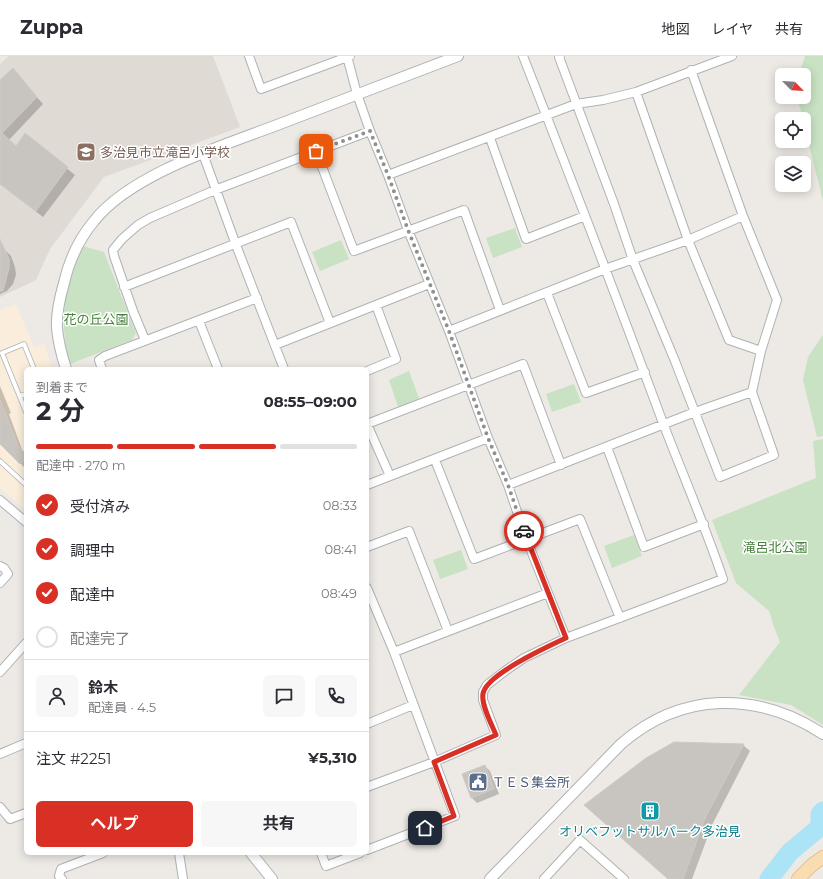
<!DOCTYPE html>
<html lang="ja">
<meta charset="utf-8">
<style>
body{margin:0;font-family:Montserrat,"Noto Sans JP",sans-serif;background:#f7f7f7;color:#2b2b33;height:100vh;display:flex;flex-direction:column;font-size:15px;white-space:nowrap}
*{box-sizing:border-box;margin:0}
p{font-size:13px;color:#7c7c81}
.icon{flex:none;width:22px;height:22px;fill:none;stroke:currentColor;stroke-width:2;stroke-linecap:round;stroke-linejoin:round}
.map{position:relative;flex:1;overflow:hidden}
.drawer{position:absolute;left:24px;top:311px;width:345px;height:488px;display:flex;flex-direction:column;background:#fff;border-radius:6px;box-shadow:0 2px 10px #0003}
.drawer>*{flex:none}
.needle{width:26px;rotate:114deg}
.buttons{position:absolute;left:775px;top:12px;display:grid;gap:8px}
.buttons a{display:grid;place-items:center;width:36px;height:36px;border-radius:6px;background:#fff;box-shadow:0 2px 10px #0003;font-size:20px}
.pin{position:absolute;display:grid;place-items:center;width:34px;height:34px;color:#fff;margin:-17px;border-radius:8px;box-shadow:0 2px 6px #0006}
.courier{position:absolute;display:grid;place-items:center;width:40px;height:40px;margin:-20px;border:3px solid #d93025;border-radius:50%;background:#fff;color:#222;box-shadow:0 1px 5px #0007}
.summary em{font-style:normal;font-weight:700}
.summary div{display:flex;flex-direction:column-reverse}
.summary{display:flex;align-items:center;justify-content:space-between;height:68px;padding:0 12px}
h1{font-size:26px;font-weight:700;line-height:30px}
.bar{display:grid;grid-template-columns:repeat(4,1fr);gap:6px 4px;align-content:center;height:48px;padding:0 12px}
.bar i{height:5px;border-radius:3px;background:#e1e1e2}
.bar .active{background:#d93025}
.bar p{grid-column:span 4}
.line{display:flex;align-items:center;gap:10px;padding:0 12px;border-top:1px solid #e1e1e2}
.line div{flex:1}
.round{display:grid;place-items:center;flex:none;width:42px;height:42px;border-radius:6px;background:#f7f7f7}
ol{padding:0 12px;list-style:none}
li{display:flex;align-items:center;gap:12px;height:44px}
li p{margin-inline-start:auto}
li .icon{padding:4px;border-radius:50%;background:#d93025;color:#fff;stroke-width:4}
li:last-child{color:#7c7c81}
li i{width:22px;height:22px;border:2px solid #e1e1e2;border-radius:50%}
.primary-button{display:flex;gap:8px;margin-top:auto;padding:8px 12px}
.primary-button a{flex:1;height:46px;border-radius:6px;background:#d93025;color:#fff;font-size:16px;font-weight:700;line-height:46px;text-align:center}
.primary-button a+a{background:#f7f7f7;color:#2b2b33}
header{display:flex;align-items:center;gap:24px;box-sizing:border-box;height:56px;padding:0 20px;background:#fff;border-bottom:1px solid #e1e1e2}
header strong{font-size:19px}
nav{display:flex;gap:22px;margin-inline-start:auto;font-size:14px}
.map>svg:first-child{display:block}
</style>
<header>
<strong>Zuppa</strong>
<nav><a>地図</a><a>レイヤ</a><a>共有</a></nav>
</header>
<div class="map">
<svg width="823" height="823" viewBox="0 0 823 823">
<rect width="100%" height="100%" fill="#ede9e4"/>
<!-- commercial -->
<path fill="#faeddb" d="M16 248 34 291 45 288 52 313H26V455L0 432V254Z"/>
<!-- education -->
<path fill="#e0dad5" d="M9 0H213L240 71 104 121 50 193 36 224 0 241V8Z"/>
<!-- green -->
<path fill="#c9e2c3" d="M805 0H823V145L804 69V63H803L797 41H804V19H799Z
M515 172 522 191 493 202 486 182Z
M341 184 349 203 320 215 312 196Z
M83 190 104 196 136 277 132 284 70 308C58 264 64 231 83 190Z
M823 279V380L817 381 803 324 808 301Z
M409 315 420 345 399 354 389 324Z
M574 328 581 346 552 356 546 338Z
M823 383V669L791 649 739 639 780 586 774 571 769 555 736 527 712 464 816 422 813 385Z
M634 479 642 500 612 512 604 490Z
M461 494 468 513 440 523 433 504Z"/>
<!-- shadow -->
<path fill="#0003" d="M19 21 43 48 8 85 16 92 25 79 75 119 43 161 0 128V26Z
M0 189 11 200 15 211 16 219 13 228 7 235 0 238Z
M0 330 11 357 9 358 23 396 26 400 25 412 0 387Z
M743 689 750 695 712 769 692 823H669Z
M485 710 490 715 499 738 477 747 472 742 463 719Z"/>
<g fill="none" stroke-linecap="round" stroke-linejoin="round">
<!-- river -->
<path stroke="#aae4f6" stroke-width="19" d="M769 823 790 796 820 771V758L823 755"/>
</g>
<!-- building -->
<path fill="#c8c4c0" stroke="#d1cac3" d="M13 12 37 41 2 77 16 90 25 77 68 111 36 155 0 127V24Z
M0 183 9 203V212L3 235H0Z
M0 344 18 390 26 398V402L20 408 0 388Z
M674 686 744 688 705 762 683 823H668L584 749 646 702Z
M485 709 494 733 471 742 462 718Z"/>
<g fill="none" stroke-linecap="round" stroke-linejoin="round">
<defs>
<path id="service" d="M20 340 26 338
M26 356 2 297 24 288 34 313
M0 405 26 429"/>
<path id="minor" d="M249 0 261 33 350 0
M347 0 357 38 370 75 388 119 408 174 449 275 488 382 508 429 526 482 566 582
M560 0 559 1 614 148 633 204 675 305 720 421 774 399 752 336 761 295 777 244 743 160 691 14
M636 36 688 184 729 284 761 295
M490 82 526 183 585 160
M316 95 354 195 464 154 500 254
M203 98 236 189 284 313
M388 119 576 48 603 44 636 36 732 0
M124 231 291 166 330 267
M547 237 586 337 645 316
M199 265 218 313
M449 275 605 213 688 184 743 160
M145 284 133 255 114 200 113 194 122 183 138 169 150 162 215 134 370 75
M275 289 429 228
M102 313 99 304 105 300 257 242
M367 315 396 303 376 249
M607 391 644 491 704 468
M435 404 474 503 580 463 620 562
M390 420 367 368 523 308 561 409
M367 429 488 382
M508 429 695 356 752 336
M0 444 26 466
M367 491 409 475 448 575
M0 510 4 512 8 518 0 527
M367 532 394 596 455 760 367 794
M394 596 548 537
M0 616 26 587
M367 668 413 649
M0 698 26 687
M367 731 434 706 496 679 483 644V636L487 629 505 615 524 602 566 582 723 523C705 470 683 419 663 367 618 245 571 122 523 0
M0 751 10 763 26 757
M179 797 183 823
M321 797 326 810 360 797
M62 823 59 820 61 813 103 797
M544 823 580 784 624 823"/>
<path id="tertiary" d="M66 313C62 300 58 286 57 272 56 257 60 241 64 227 69 205 79 183 94 165 131 118 222 90 277 69 337 46 398 23 458 0
M251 797 272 823
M490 823 621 688C682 635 757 635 823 678"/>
<path id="primary" d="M798 823 812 809 823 801"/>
</defs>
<!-- service casing -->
<use href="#service" stroke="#afb2b5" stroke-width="5.5"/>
<!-- minor casing -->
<use href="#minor" stroke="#afb2b5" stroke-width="10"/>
<!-- tertiary casing -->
<use href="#tertiary" stroke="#afb2b5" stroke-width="12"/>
<!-- primary casing -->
<use href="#primary" stroke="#e3a766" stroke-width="14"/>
<!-- service -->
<use href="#service" stroke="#fff" stroke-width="4"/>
<!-- minor -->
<use href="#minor" stroke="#fff" stroke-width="8"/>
<!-- tertiary -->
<use href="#tertiary" stroke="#fff" stroke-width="10"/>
<!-- primary -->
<use href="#primary" stroke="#f7ddaf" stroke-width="13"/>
</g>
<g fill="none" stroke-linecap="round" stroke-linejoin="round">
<!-- done -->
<path stroke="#8f9090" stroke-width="4" stroke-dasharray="0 7.2" d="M316 95 370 75 388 119 408 174 449 275 488 382 508 429 524 475"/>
<!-- route -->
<path stroke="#d93025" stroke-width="5" d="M425 772 454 760 434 706 496 679C492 669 481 649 483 638 485 619 549 590 566 582L524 475"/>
</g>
<!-- icons -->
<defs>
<symbol id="school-square" viewBox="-11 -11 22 22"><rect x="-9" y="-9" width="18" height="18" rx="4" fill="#8d6e63" stroke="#fff"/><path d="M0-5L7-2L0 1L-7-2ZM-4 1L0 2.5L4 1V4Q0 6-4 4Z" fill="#fff"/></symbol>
<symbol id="civic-square" viewBox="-11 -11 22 22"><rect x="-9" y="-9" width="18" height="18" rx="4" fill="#5c6f8a" stroke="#fff"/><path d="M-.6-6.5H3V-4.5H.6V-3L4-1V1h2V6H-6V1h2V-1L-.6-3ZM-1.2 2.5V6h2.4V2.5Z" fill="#fff"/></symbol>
<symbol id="building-square" viewBox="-11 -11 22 22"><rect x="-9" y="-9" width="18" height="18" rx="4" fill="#0f9aa8" stroke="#fff"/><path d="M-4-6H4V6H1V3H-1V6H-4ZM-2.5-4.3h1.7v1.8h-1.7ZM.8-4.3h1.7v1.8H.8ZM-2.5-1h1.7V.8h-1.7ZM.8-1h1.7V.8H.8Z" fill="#fff"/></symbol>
</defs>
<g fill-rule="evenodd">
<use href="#school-square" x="75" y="85" width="22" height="22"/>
<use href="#civic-square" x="467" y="715" width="22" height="22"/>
<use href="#building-square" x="639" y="744" width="22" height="22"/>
</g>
<g text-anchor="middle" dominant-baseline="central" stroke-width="3" stroke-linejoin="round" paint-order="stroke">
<!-- education labels -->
<g font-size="13" fill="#785e54" stroke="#fff" text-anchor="start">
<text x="100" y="96">多治見市立滝呂小学校</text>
</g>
<!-- park labels -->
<g font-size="13" fill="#47803d" stroke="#fff">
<text x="96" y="263">花の丘公園</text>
<text x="775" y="491">滝呂北公園</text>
</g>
<!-- service labels -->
<g font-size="13" fill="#4e5e75" stroke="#fff" text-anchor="start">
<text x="492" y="726">ＴＥＳ集会所</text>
</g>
<!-- culture labels -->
<g font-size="13" fill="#0d838f" stroke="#fff">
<text x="650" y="775">オリベフットサルパーク多治見</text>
</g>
</g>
</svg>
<div class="buttons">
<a><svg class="needle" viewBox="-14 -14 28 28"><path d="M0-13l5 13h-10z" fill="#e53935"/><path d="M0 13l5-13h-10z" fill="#7c7c81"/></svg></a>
<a><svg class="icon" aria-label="locate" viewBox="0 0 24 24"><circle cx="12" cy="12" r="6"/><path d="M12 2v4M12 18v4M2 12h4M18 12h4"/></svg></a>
<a><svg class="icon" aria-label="layers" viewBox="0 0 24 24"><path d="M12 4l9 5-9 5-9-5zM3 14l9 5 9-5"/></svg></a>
</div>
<div class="pin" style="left:316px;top:95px;background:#ea580c"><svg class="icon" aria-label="bag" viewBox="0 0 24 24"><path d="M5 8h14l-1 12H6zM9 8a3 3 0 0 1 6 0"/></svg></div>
<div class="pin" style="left:425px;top:772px;background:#1f2937"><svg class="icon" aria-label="home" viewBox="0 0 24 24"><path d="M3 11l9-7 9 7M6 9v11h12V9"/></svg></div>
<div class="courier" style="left:524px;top:475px"><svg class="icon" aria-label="car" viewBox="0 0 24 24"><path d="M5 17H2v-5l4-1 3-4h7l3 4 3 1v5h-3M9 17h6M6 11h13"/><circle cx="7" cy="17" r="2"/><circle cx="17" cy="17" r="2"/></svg></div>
<section class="drawer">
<div class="summary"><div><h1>2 分</h1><p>到着まで</p></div><em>08:55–09:00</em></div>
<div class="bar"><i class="active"></i><i class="active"></i><i class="active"></i><i></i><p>配達中 · 270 m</p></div>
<ol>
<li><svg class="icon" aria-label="check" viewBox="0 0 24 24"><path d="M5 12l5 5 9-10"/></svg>受付済み<p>08:33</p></li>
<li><svg class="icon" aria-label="check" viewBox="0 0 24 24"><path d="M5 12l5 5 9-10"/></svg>調理中<p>08:41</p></li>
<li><svg class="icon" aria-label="check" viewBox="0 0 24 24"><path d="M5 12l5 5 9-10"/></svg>配達中<p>08:49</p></li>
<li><i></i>配達完了</li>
</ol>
<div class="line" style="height:72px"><a class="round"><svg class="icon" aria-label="person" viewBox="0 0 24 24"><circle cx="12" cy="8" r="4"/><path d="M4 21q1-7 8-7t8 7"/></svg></a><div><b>鈴木</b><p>配達員 · 4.5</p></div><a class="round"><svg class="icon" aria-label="chat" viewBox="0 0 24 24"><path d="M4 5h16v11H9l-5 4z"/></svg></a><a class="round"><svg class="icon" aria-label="phone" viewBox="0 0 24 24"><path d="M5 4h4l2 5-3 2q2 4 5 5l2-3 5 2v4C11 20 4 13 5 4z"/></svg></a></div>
<div class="line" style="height:52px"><div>注文 #2251</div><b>¥5,310</b></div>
<div class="primary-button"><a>ヘルプ</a><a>共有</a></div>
</section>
</div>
